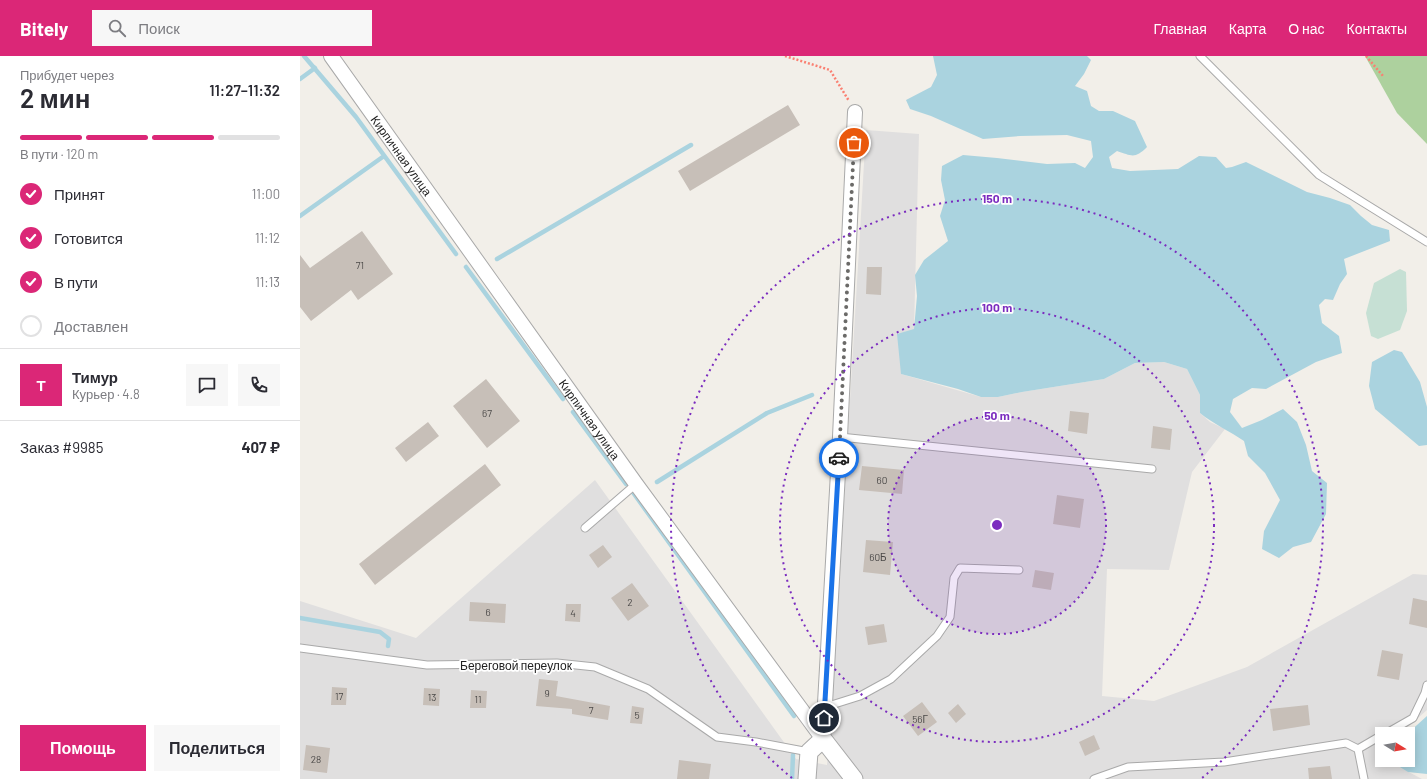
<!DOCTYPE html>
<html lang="ru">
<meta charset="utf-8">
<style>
body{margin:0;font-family:Barlow,sans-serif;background:#f7f7f7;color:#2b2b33;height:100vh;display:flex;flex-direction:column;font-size:15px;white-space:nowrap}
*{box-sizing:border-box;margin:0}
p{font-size:13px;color:#7c7c81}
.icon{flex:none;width:22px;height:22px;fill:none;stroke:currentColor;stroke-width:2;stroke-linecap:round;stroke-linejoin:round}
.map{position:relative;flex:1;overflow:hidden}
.panel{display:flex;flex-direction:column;background:#fff;width:300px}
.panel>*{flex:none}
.needle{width:26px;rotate:101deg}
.fabs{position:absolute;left:1075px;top:671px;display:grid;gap:8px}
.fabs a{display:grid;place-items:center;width:40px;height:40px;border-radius:0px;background:#fff;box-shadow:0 2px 10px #0003;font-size:20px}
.pin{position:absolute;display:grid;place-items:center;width:34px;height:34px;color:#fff;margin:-17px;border:2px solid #fff;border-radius:50%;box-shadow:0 1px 4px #0007}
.courier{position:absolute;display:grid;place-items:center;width:40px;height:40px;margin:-20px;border:3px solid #1a73e8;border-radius:50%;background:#fff;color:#222;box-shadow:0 1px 5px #0007}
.overview em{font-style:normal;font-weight:600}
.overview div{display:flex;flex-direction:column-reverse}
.overview{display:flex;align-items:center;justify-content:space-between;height:68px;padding:0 20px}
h1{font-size:26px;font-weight:600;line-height:30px}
.bar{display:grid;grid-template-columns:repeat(4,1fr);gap:6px 4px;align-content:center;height:48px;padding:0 20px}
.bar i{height:5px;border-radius:3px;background:#e1e1e2}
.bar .active{background:#db2777}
.bar p{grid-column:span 4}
.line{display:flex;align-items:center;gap:10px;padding:0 20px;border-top:1px solid #e1e1e2}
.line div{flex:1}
.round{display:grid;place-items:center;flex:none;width:42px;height:42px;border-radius:0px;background:#f7f7f7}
ol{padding:0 20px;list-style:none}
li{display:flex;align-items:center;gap:12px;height:44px}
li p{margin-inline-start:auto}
li .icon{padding:4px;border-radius:50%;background:#db2777;color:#fff;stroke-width:4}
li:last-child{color:#7c7c81}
li i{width:22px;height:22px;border:2px solid #e1e1e2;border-radius:50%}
.button{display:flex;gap:8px;margin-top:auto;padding:8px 20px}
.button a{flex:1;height:46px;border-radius:0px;background:#db2777;color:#fff;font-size:16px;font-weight:600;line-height:46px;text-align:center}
.button a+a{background:#f7f7f7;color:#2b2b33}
header{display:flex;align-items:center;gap:24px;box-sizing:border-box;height:56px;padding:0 20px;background:#db2777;color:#fff}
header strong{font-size:19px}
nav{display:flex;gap:22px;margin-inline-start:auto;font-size:14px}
.search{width:280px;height:36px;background:#f7f7f7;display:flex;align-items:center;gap:10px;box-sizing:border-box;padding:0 14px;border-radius:0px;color:#7c7c81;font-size:15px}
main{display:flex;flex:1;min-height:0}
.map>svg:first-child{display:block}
</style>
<header>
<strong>Bitely</strong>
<div class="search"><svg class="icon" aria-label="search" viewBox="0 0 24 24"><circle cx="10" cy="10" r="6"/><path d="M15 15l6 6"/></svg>Поиск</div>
<nav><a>Главная</a><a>Карта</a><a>О нас</a><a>Контакты</a></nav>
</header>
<main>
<section class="panel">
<div class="overview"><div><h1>2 мин</h1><p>Прибудет через</p></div><em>11:27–11:32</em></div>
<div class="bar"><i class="active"></i><i class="active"></i><i class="active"></i><i></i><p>В пути · 120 m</p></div>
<ol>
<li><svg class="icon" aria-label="check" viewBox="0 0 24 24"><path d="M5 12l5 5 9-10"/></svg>Принят<p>11:00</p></li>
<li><svg class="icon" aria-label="check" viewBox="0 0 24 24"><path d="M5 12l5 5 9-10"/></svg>Готовится<p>11:12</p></li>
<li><svg class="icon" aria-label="check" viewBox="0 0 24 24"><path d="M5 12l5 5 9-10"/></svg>В пути<p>11:13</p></li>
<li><i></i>Доставлен</li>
</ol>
<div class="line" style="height:72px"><b class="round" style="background:#db2777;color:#fff">Т</b><div><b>Тимур</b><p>Курьер · 4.8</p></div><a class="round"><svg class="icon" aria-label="chat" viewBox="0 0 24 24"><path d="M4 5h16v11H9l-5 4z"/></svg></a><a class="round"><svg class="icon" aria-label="phone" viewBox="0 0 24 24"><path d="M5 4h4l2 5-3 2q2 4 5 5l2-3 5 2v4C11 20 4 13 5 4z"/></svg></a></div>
<div class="line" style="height:52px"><div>Заказ #9985</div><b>407 ₽</b></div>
<div class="button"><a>Помощь</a><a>Поделиться</a></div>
</section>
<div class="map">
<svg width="1127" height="723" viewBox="0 0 1127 723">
<rect width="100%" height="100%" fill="#f2efe9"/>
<!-- residential -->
<path fill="#e0dfdf" d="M566 74 619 78 614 273 601 318 681 341H698L722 336 804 323 835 307 864 306 887 313 900 339V357L910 366 925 373 892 416 869 514 807 513 802 640 854 645 947 611 1113 518 1127 519V654L1100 678H1082V694L1076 699 1082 702V704H1086L1122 723H0V545L116 582 295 424 496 703 527 709 532 648Z"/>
<!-- forest -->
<path fill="#add19e" d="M1065 0H1127V88L1097 57Z"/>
<!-- wetland -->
<path fill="#c6e0d4" d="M1100 213 1106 216 1107 255 1100 274 1078 283 1071 280 1066 257 1074 227Z"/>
<!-- water -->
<path fill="#aad3df" d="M633 0H787L791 4 784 18 775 30 787 35 791 50 799 55H813L835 65 847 91C835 103 832 100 817 95L809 101 812 112 830 115 878 113 899 100 916 101 926 112 932 111 946 106 1007 136 1030 142 1050 149 1061 160 1072 169 1089 174 1090 185 1044 203 1047 218 1040 228 1033 244 1025 243 1019 249 1022 267 1039 280 1042 297 1016 306 966 333 952 332 933 343 930 356 942 372 962 364 983 353 997 366 1006 389 1012 415 1027 427 1026 458 1011 486 993 491 979 502 962 493 964 475 980 444 965 417 948 400 944 385C930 375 913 368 900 357V339L887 313 864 306 835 307 804 323 722 336 698 341H681L658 333 601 318 597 278 614 273 617 240 615 219 624 204 648 185 640 160 645 144 641 124 642 110 663 99 697 102 747 108 775 107 785 112 793 101 791 85 767 79 720 80 683 83 631 60 610 53 606 44 631 31 637 19Z
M1094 294 1102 296 1120 326 1127 351V389L1119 390 1075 353 1069 330 1072 306Z
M1127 660V718L1108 716 1088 704H1108V678H1107Z"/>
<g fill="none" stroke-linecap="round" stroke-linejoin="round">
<!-- stream -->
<path stroke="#aad3df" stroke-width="4.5" d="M4 0 56 61 156 198
M0 23 15 12
M0 160 84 100
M197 203 391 89
M166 211 263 343
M273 356 326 428
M357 426 467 357 512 339
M332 435 494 660
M0 562 80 576 89 583 88 590
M492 723 493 699"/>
</g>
<!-- building -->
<path fill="#c7bfb8" d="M488 49 500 69 390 135 378 115Z
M62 175 93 218 58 244 51 234 11 265 0 251V199L10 212Z
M567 211H582L581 239 566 238Z
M186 323 220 365 187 392 153 350Z
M770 355 789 357 787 378 768 375Z
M128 366 139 380 106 406 95 392Z
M853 370 872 373 870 394 851 392Z
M185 408 201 429 75 529 59 508Z
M562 410 604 414 602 438 559 434Z
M757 439 784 443 780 472 753 468Z
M566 484 593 486 590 519 563 516Z
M303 489 312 501 298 512 289 499Z
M735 514 754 517 751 534 732 531Z
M332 527 349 550 328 565 311 542Z
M1113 542 1127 545V572L1109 568Z
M170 546 206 548 205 567 169 565Z
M266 548H281L280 566 265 565Z
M584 568 587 586 568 589 565 571Z
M1082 594 1103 598 1099 624 1077 620Z
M239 623 258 625 256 640 310 650 308 664 272 658V653L236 650Z
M32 631 47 632 46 649H31Z
M124 632 140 633 139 650 123 649Z
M171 634 187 635 186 652H170Z
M622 646 637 666 618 680 603 660Z
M658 648 666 658 656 667 648 657Z
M1008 649 1010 669 973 675 970 653Z
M332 650 344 652 342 668 330 667Z
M794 679 800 693 785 700 779 686Z
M6 689 30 692 27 717 3 714Z
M379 704 411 708 409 723H377Z
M1030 710 1032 723H1009L1008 712Z"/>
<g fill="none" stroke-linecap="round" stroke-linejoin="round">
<defs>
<path id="service" d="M900 0 1019 119 1127 186
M540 381 852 413
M285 472 336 428
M0 592 127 609 257 607 295 611 348 633 417 681 456 686 509 696
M525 651 560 640 591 623 637 580 650 561 654 522 660 512 719 514
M1085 678 1113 662 1125 637 1127 629
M1058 693 1064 723
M1058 693 1082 679
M794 723 828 711 924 706 1046 687 1058 693"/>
<g id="minor">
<path id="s1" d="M31 0 336 428 523 683"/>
<path d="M523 683 540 381 555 56"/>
</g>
<path id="tertiary" d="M507 723 509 696 523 683 554 723"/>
</defs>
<!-- service casing -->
<use href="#service" stroke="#a9a9a9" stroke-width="9"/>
<!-- minor casing -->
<use href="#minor" stroke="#a9a9a9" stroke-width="16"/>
<!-- tertiary casing -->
<use href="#tertiary" stroke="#a9a9a9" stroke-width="19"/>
<!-- path -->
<path stroke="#fa8072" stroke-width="2.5" stroke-dasharray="2 2" stroke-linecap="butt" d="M485 0 530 14 549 45
M1066 0 1083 20"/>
<!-- service -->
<use href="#service" stroke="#fff" stroke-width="7"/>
<!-- minor -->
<use href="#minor" stroke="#fff" stroke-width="14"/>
<!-- tertiary -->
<use href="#tertiary" stroke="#fff" stroke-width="17"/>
</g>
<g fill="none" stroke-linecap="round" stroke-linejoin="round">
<!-- done -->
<path stroke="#6b6a68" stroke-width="4" stroke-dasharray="0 7.2" d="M539 402 554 87"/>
<!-- route -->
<path stroke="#1a73e8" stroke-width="5" d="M524 662 539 402"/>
</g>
<!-- distance rings -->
<circle cx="697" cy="469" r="109" fill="#7b2cbf" fill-opacity=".12"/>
<g fill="none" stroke="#7b2cbf" stroke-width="2" stroke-dasharray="2 4">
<circle cx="697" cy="469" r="109"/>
<circle cx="697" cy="469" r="217"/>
<path d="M492 722A326 326 0 1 1 902 722"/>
</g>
<g text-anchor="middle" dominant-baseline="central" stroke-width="3.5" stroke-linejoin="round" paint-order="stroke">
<!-- number labels -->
<g font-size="10" fill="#4b4948">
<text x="60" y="209">71</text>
<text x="187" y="357">67</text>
<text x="582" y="424">60</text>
<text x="578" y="501">60Б</text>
<text x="330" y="546">2</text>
<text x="188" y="556">6</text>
<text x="273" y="557">4</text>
<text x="247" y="637">9</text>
<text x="39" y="640">17</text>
<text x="132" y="641">13</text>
<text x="178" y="643">11</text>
<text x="291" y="654">7</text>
<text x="337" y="659">5</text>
<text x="620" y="663">56Г</text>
<text x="16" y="703">28</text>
</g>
<!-- street labels -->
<g font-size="12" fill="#222" stroke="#fff">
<text stroke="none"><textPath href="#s1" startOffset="122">Кирпичная улица</textPath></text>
<text stroke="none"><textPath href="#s1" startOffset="446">Кирпичная улица</textPath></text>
<text x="216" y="609">Береговой переулок</text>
</g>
</g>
<circle cx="697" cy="469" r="6" fill="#7b2cbf" stroke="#fff" stroke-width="2"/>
<g font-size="12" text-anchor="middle" font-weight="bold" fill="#7b2cbf" stroke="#fff" stroke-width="3.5" stroke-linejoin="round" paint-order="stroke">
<text x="697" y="147">150 m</text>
<text x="697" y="256">100 m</text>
<text x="697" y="364">50 m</text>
</g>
</svg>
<div class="fabs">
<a><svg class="needle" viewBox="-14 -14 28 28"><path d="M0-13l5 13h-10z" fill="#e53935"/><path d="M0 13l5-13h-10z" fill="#7c7c81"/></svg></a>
</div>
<div class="pin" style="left:554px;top:87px;background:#ea580c"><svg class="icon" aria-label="bag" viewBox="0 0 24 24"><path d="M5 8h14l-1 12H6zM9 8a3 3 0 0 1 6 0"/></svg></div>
<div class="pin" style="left:524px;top:662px;background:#1f2937"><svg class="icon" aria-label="home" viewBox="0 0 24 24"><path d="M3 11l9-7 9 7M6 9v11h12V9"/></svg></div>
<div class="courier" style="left:539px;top:402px"><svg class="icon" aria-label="car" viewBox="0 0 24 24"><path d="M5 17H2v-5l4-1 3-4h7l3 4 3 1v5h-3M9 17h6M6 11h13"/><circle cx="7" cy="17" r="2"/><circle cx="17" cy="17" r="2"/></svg></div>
</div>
</main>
